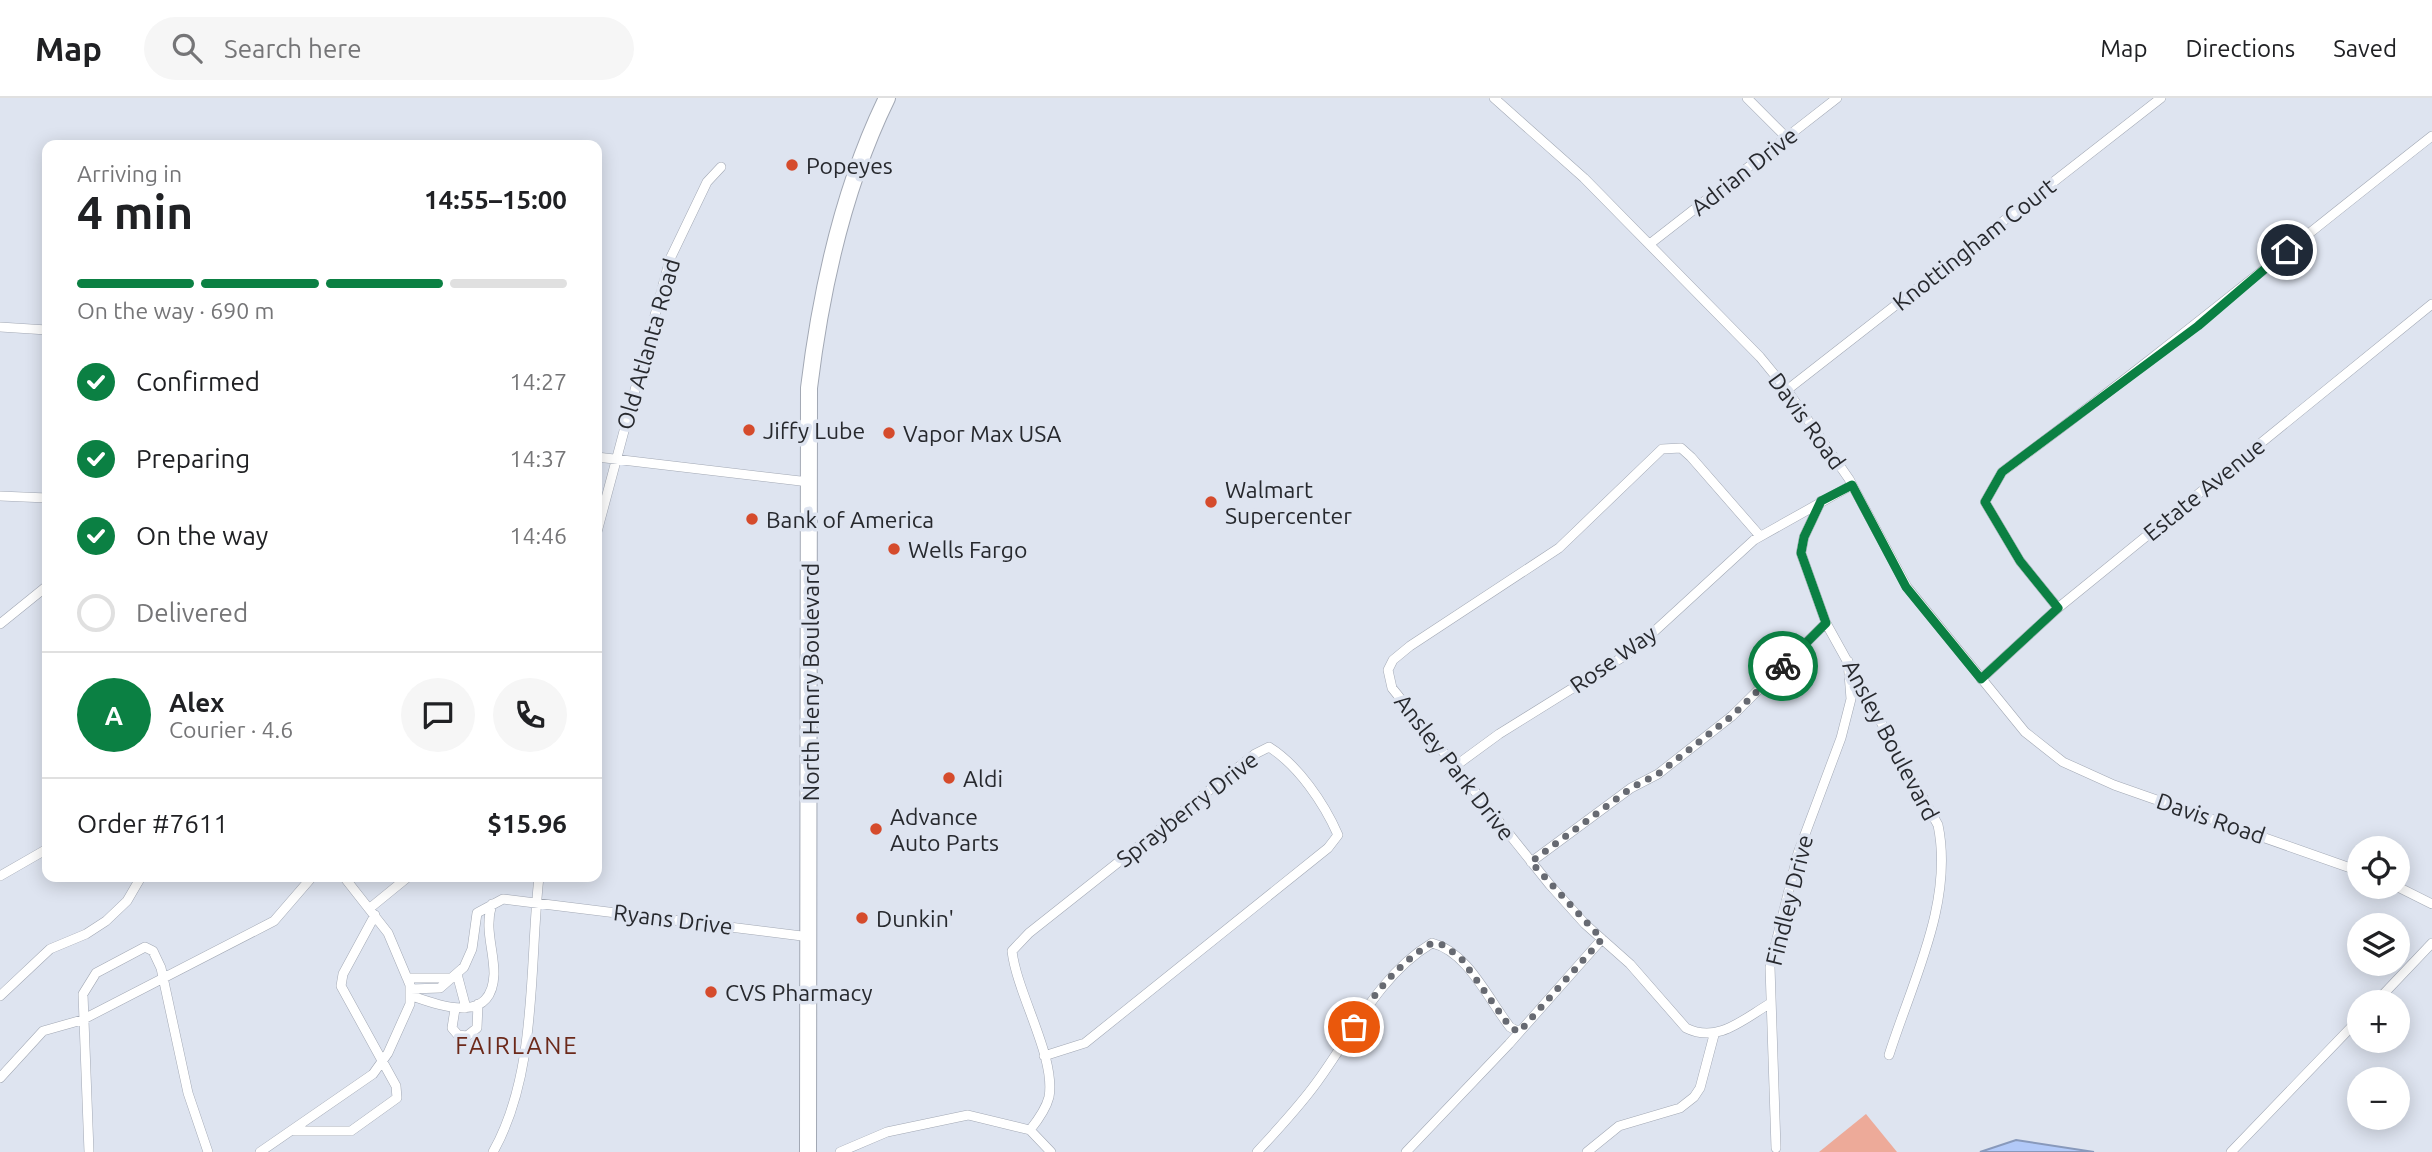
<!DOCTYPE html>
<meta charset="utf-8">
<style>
body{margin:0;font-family:Ubuntu,sans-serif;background:#f6f6f6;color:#202124;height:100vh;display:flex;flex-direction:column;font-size:26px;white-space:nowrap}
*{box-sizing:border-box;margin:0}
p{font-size:23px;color:#757577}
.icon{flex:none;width:38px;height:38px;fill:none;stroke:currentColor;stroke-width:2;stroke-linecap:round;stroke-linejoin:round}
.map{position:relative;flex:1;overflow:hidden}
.side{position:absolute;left:42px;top:42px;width:560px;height:742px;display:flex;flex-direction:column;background:#fff;border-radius:14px;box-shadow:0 4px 18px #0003}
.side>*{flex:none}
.controls{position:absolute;left:2347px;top:738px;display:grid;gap:14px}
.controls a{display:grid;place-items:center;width:63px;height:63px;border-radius:50%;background:#fff;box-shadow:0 4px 18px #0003;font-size:35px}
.pin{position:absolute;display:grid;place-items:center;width:60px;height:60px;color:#fff;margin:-30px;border:4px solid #fff;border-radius:50%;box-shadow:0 2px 7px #0007}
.courier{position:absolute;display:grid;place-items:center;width:70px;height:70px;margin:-35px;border:5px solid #0b8043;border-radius:50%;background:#fff;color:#222;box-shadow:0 2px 9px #0007}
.headline em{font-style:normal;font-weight:700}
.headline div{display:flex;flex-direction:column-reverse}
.headline{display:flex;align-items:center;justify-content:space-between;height:119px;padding:0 35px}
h1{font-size:46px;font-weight:700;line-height:52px}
.bar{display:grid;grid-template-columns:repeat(4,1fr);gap:10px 7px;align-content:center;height:84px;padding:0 35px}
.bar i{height:9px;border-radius:5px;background:#e0e0e0}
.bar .current{background:#0b8043}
.bar p{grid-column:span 4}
.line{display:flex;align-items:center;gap:18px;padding:0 35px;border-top:2px solid #e0e0e0}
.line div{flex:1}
.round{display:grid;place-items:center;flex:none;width:74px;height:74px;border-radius:37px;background:#f6f6f6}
ol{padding:0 35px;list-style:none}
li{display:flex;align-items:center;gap:21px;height:77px}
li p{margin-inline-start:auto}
li .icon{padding:7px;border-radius:50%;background:#0b8043;color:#fff;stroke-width:4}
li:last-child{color:#757577}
li i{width:38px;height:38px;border:4px solid #e0e0e0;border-radius:50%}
header{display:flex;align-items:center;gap:42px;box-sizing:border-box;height:98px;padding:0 35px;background:#fff;border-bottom:2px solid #e0e0e0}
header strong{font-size:33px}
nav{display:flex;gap:38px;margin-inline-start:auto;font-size:24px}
.search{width:490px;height:63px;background:#f6f6f6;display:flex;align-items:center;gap:18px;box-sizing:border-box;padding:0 24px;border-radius:38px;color:#757577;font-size:26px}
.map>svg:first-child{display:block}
</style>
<header>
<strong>Map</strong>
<div class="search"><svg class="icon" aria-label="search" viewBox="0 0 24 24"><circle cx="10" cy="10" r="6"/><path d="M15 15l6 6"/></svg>Search here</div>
<nav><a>Map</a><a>Directions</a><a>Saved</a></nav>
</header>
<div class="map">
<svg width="2432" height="1054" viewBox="0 0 2432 1054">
<rect width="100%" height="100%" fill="#dee4f0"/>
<!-- green -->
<path fill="#edaa99" d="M1866 1016 1897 1054H1819Z"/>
<!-- water -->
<path fill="#b2c9f8" stroke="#89b" stroke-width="2" d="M2016 1042 2094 1054H1980Z"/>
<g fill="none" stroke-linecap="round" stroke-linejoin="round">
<defs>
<path id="street" d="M1494 0 1584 80 1760 259 1787 292 1849 381 1907 489 2025 634 2063 664 2114 687 2359 773
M1747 0 1786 39
M1651 145 1837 0
M0 229 47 232
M1787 292 2161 0
M597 359 809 384
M0 398 47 400
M1821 403 1804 439 1801 455 1826 525 1938 727C1954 804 1912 884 1889 957
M597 434 670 161 707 84 721 69
M1760 438 1691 359 1681 350 1662 351 1559 450 1410 548 1393 562 1388 572 1392 590 1550 787 1585 826 1630 866 1686 930C1718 946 1743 921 1771 905
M2058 510 2020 463 1985 404 2002 374C2149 266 2288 151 2432 38
M0 526 47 488
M1981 581 2058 510 2432 206
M1454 669 1499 636 1634 552 1754 442 1852 387
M1531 764 1631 690 1658 676 1732 618 1826 525
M0 778 47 751
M2398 789 2432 806
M370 810 408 779
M457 876 466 910
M407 880H452
M411 891 440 890 464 869 472 851 477 815 503 801 810 839
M0 898 50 851 86 836 106 823 127 803 141 779
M412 898C441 908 492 927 494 876 494 851 484 831 492 806
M2375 905 2432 845
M455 911 452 930 458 937 467 938 477 930 478 906
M0 980 43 933 82 922 274 823 312 779
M1030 1032C1038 1022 1046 1011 1049 999 1056 959 1017 896 1012 853L1029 835 1255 656 1269 649C1298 667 1324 705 1338 737L1328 750 1085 945 1044 958
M295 1033H351L397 1000 396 988 341 888 343 876 375 817
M1776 1050 1770 869 1798 755 1841 640 1851 601 1848 563
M89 1054 83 896 96 875 145 849 153 853 161 870 188 995 208 1054
M260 1054 373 976 388 955 410 906V887L388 835 344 779
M493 1054C538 974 529 867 539 779
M840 1054 887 1034 968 1017 1030 1032 1051 1054
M1257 1054C1278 1031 1299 1009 1317 984 1353 935 1379 877 1432 845 1468 854 1488 901 1510 929L1519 934
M1406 1054 1509 946 1602 841
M1587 1054 1619 1028 1680 1010 1694 999 1700 990 1714 937
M2231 1054 2359 921"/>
<path id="highway" d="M808 1054 809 290C821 191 843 90 887 0"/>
</defs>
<!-- street casing -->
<use href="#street" stroke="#a2a8b4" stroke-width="10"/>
<!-- highway casing -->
<use href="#highway" stroke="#a2a8b4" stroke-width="18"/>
<!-- street -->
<use href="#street" stroke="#fff" stroke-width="9"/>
<!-- highway -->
<use href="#highway" stroke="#fff" stroke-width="16"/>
</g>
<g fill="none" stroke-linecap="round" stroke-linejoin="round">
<!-- done -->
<path stroke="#676a72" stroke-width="7" stroke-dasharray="0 12.6" d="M1354 929C1372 897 1400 864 1432 845L1443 847 1461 860 1510 929 1519 934 1602 841 1531 764 1631 690 1658 676 1732 618 1783 568"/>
<!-- route -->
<path stroke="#0b8043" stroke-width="9" d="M1783 568 1826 525 1801 455 1804 439 1821 403 1852 387 1906 489 1981 581 2058 510 2020 463 1985 404 2002 374 2198 228 2287 152"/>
</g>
<!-- markers -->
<g fill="#d54b2c" stroke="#dee4f0" stroke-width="2.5">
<circle cx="792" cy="67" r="7"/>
<circle cx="749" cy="332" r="7"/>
<circle cx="889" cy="335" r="7"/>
<circle cx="1211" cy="404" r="7"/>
<circle cx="752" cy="421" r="7"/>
<circle cx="894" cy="451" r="7"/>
<circle cx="949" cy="680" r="7"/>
<circle cx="876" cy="731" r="7"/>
<circle cx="862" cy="820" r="7"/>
<circle cx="711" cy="894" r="7"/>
</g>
<g text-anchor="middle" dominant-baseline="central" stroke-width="7" stroke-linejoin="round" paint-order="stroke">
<!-- poi labels -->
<g font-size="23" fill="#27292e" stroke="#dee4f0" text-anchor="start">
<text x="806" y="67">Popeyes</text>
<text x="763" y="332">Jiffy Lube</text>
<text x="903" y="335">Vapor Max USA</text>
<text x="1225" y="391">Walmart<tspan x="1225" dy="26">Supercenter</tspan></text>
<text x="766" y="421">Bank of America</text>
<text x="908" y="451">Wells Fargo</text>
<text x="963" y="680">Aldi</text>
<text x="890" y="718">Advance<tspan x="890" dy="26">Auto Parts</tspan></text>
<text x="876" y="820">Dunkin'</text>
<text x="725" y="894">CVS Pharmacy</text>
</g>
<!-- street labels -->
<g font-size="23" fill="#27292e" stroke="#dee4f0">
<text transform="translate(1744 73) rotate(-38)">Adrian Drive</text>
<text transform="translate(1974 146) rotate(-38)">Knottingham Court</text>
<text transform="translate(648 246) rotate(-74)">Old Atlanta Road</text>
<text transform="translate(1807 323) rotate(54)">Davis Road</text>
<text transform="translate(2204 391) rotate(-39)">Estate Avenue</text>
<text transform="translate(1613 561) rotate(-35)">Rose Way</text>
<text transform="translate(810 584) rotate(-90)">North Henry Boulevard</text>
<text transform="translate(1891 642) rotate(62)">Ansley Boulevard</text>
<text transform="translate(1455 669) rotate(52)">Ansley Park Drive</text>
<text transform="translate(1187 711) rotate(-38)">Sprayberry Drive</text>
<text transform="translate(2211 720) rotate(19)">Davis Road</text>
<text transform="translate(1789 802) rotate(-76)">Findley Drive</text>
<text transform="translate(673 821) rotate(7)">Ryans Drive</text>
</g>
<!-- neighbourhood labels -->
<g font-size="24" letter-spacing="2" fill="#6c291a" stroke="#dee4f0">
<text x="517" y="947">FAIRLANE</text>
</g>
</g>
</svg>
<div class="controls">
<a><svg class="icon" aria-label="locate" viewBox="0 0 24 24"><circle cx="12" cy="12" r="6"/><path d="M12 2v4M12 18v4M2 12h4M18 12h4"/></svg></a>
<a><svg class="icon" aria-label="layers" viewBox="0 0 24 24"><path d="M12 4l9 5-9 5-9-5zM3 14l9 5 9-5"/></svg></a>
<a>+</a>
<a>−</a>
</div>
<div class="pin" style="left:1354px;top:929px;background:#ea580c"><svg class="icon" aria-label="bag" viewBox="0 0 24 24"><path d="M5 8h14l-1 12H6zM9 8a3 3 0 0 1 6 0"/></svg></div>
<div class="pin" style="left:2287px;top:152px;background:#1f2937"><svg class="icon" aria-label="home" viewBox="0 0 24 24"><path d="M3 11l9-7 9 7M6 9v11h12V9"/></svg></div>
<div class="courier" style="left:1783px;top:568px"><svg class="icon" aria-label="bike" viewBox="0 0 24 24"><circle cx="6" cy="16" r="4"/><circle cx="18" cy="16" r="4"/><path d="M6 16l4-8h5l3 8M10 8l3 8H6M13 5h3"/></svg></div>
<section class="side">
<div class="headline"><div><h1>4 min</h1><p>Arriving in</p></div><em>14:55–15:00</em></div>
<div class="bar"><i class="current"></i><i class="current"></i><i class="current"></i><i></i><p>On the way · 690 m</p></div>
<ol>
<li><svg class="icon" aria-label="check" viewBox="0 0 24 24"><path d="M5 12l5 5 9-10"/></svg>Confirmed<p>14:27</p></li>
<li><svg class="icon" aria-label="check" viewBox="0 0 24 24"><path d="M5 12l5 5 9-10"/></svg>Preparing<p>14:37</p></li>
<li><svg class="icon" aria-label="check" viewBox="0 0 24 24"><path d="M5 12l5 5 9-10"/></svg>On the way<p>14:46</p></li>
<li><i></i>Delivered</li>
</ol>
<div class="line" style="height:126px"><b class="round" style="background:#0b8043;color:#fff">A</b><div><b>Alex</b><p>Courier · 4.6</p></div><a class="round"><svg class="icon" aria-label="chat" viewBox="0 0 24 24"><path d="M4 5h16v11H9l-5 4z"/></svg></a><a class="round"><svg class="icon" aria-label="phone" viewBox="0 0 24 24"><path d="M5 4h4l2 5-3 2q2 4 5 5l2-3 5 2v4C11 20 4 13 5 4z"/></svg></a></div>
<div class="line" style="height:91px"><div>Order #7611</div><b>$15.96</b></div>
</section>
</div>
